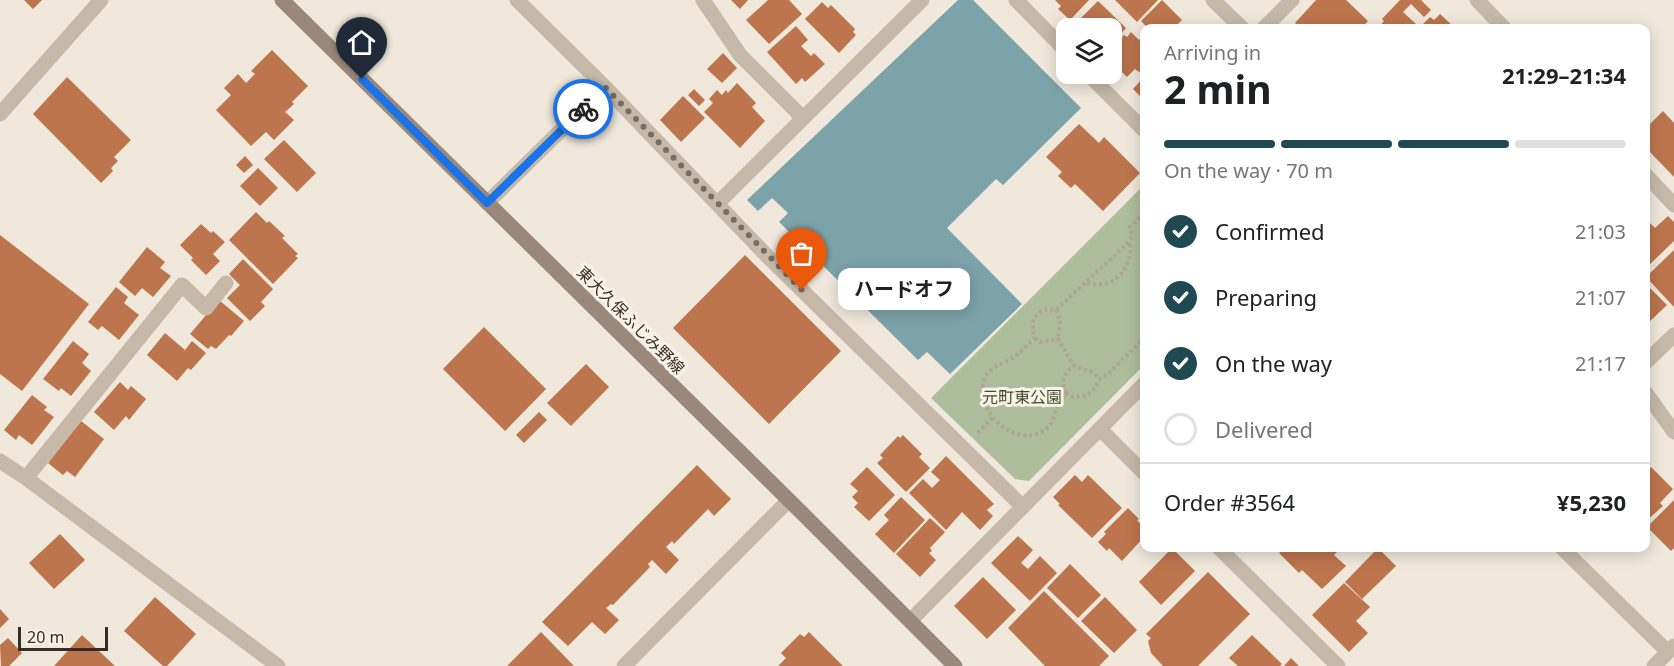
<!DOCTYPE html>
<meta charset="utf-8">
<style>
body{margin:0;font-family:"Noto Sans","Noto Sans JP",sans-serif;background:#f2f2f2;color:#202124;height:100vh;display:flex;flex-direction:column;font-size:22px;white-space:nowrap}
*{box-sizing:border-box;margin:0}
p{font-size:20px;color:#757577}
.icon{flex:none;width:33px;height:33px;fill:none;stroke:currentColor;stroke-width:2;stroke-linecap:round;stroke-linejoin:round}
.map{position:relative;flex:1;overflow:hidden}
.panel{position:absolute;left:1140px;top:24px;width:510px;height:528px;display:flex;flex-direction:column;background:#fff;border-radius:12px;box-shadow:0 3px 15px #0003}
.panel>*{flex:none}
.tools{position:absolute;left:1056px;top:18px;display:grid;gap:12px}
.tools a{display:grid;place-items:center;width:66px;height:66px;border-radius:12px;background:#fff;box-shadow:0 3px 15px #0003;font-size:30px}
.scale{position:absolute;left:18px;bottom:15px;width:90px;box-sizing:border-box;padding-left:6px;border:3px solid #342d28;border-top:0;font-size:16px;line-height:21px;white-space:nowrap;color:#342d28;-webkit-text-stroke:4px #f8f2e7;paint-order:stroke}
.pin{position:absolute;display:grid;place-items:center;width:51px;height:51px;color:#fff;margin:-62px -26px;border-radius:50% 50% 50% 0;rotate:-45deg;box-shadow:0 0 6px #0007}
.pin .icon{rotate:45deg}
.courier{position:absolute;display:grid;place-items:center;width:60px;height:60px;margin:-30px;border:4px solid #1a73e8;border-radius:50%;background:#fff;color:#222;box-shadow:0 2px 8px #0007}
.bubble{position:absolute;height:42px;border-radius:12px;background:#fff;box-shadow:0 3px 15px #0003;font-size:20px;font-weight:700;line-height:42px;text-align:center}
.summary em{font-style:normal;font-weight:700}
.summary div{display:flex;flex-direction:column-reverse}
.summary{display:flex;align-items:center;justify-content:space-between;height:102px;padding:0 24px}
h1{font-size:39px;font-weight:700;line-height:45px}
.bar{display:grid;grid-template-columns:repeat(4,1fr);gap:9px 6px;align-content:center;height:72px;padding:0 24px}
.bar i{height:8px;border-radius:4px;background:#e0e0e0}
.bar .current{background:#214952}
.bar p{grid-column:span 4}
.line{display:flex;align-items:center;gap:15px;padding:0 24px;border-top:2px solid #e0e0e0}
.line div{flex:1}
ol{padding:0 24px;list-style:none}
li{display:flex;align-items:center;gap:18px;height:66px}
li p{margin-inline-start:auto}
li .icon{padding:6px;border-radius:50%;background:#214952;color:#fff;stroke-width:4}
li:last-child{color:#757577}
li i{width:33px;height:33px;border:3px solid #e0e0e0;border-radius:50%}
.map>svg:first-child{display:block}
</style>
<div class="map">
<svg width="1674" height="666" viewBox="0 0 1674 666">
<rect width="100%" height="100%" fill="#efe8db"/>
<!-- green -->
<path fill="#aebd9c" d="M1144 185V365L1029 481 1015 479 931 398Z"/>
<!-- water -->
<path fill="#7da3aa" d="M958 0H973L1081 108 1003 185 996 179 947 228 1022 304 950 374 927 352 918 360 779 222 788 213 772 198 758 211 747 200Z"/>
<!-- building -->
<path fill="#bc754d" d="M24 0H42L33 9Z
M731 0H748L740 9Z
M768 0H789L802 14 769 44 746 20Z
M1055 0H1089L1070 20 1058 9 1061 6Z
M1115 0H1158L1137 22Z
M1162 0 1182 20 1178 24 1182 28H1148L1141 21Z
M1316 0H1346L1368 21 1361 28H1301L1295 23Z
M1400 0H1421L1431 10 1424 17 1411 4 1403 12 1416 24 1412 28H1378L1384 21 1382 19Z
M1098 1 1126 28 1112 43V28H1071Z
M822 2 828 8 831 5 855 29 853 32 856 35 839 53 805 19Z
M1440 14 1455 28H1419L1430 17 1434 20Z
M796 26 808 40 801 46 811 56 814 53 825 64 805 82 802 78 796 84 767 52Z
M1131 32 1139 40 1140 38 1144 42V71L1142 69 1139 72 1135 69 1127 77 1112 62V48L1124 35 1127 37Z
M272 50 308 86 292 102 294 104 285 112 294 120 274 140 266 132 251 146 216 110 231 95 224 88 238 74 246 83 255 74 251 71Z
M723 53 737 68 722 83 707 69Z
M67 77 131 140 114 157 118 161 111 168 113 171 101 183 33 114Z
M1144 77V100L1133 89Z
M737 83 756 103 752 107 765 121 740 148 704 112 713 103 709 99 717 90 722 95 726 90 728 93Z
M694 89 705 100 699 106 688 95Z
M683 96 705 118 681 142 660 120Z
M1663 111 1674 123V177L1646 148V128Z
M1079 124 1099 143 1104 137 1140 173 1103 211 1075 184 1071 188 1058 176 1062 172 1046 157Z
M284 140 316 173 297 192 264 159Z
M245 156 253 165 244 173 236 165Z
M258 168 278 188 260 206 240 186Z
M256 212 267 223 269 221 285 236 282 238 298 254 295 256 298 258 273 284 229 240Z
M1668 216 1674 222V241L1646 268V219L1655 228Z
M201 224 211 233 213 231 225 242 213 254 220 261 206 275 191 260 193 258 180 245Z
M0 235 89 304 22 391 0 374Z
M147 247 165 262 160 268 171 276 153 297 142 288 135 296 119 282Z
M1674 250V307L1646 277Z
M745 255 841 351 769 424 673 328Z
M243 259 273 289 261 302 265 306 250 321 227 298 240 285 229 274Z
M1646 284 1667 305 1647 324 1646 323Z
M116 287 128 297 124 303 139 315 119 340 102 326 98 330 88 322Z
M219 300 244 321 231 336 229 335 216 349 211 346 208 349 190 334Z
M484 327 546 389 505 431 443 369Z
M165 333 185 350 192 341 206 353 191 370 188 368 177 381 147 355Z
M73 341 89 354 82 363 91 371 71 396 61 388 59 391 43 379Z
M586 364 609 387 571 426 547 403Z
M120 382 128 390 131 386 146 399 129 420 126 416 114 430 94 412Z
M32 395 47 407 44 410 54 417 32 445 19 435 16 440 4 430Z
M539 412 547 420 524 443 516 435Z
M81 421 104 439 75 477 67 471 63 475 48 463Z
M903 435 922 454 919 457 930 468 906 492 877 463 883 458 880 455 898 436 900 438Z
M946 456 994 504 987 510 993 516 980 530 962 512 946 530 909 493 923 479 932 488 940 480 931 472Z
M697 465 731 499 714 516 708 509 674 544 672 541 666 547 679 560 666 574 652 560 648 564 650 567 613 605 611 604 606 608 619 620 605 634 592 622 568 646 542 622Z
M867 467 895 495 869 521 854 507 858 503 852 497 858 491 850 484Z
M1651 467 1673 489 1660 503 1663 506 1646 521V472Z
M1075 475 1082 482 1088 475 1122 508 1092 538 1058 505 1060 504 1053 497Z
M901 497 925 520 894 553 875 534 889 520 884 515Z
M1674 500V548L1671 551 1647 527Z
M1128 508 1139 519 1137 520 1144 528V537L1122 561 1109 548 1107 551 1098 542 1106 534 1104 532Z
M930 518 945 532 930 548 932 551 929 553 936 560 920 577 896 554Z
M60 534 85 560 54 589 29 563Z
M1018 536 1033 550 1021 563 1028 569 1040 556 1057 573 1030 601 991 563Z
M1172 548 1195 571 1161 605 1139 582Z
M1285 548H1334L1338 551 1334 555 1346 566 1322 589 1302 570 1299 573 1279 553Z
M1378 548 1396 566 1362 599 1345 582Z
M1070 564 1101 595 1078 618 1047 588Z
M1208 572 1250 614 1198 666H1163L1151 653 1148 641 1151 638 1146 634Z
M983 577 1016 610 987 639 954 606Z
M1344 583 1370 607 1356 621 1368 633 1349 652 1312 615Z
M1044 591 1109 656 1099 666H1045L1008 628Z
M155 597 196 634 167 666H163L124 631Z
M1105 597 1137 630 1114 653 1081 621Z
M0 609 9 619 0 628Z
M541 632 574 666H507Z
M809 632 843 666H778L786 658 781 653 800 634 804 637Z
M82 635 115 666H54Z
M1252 635 1282 664 1280 666H1238L1229 658Z
M8 638 22 653 9 666H1L0 645Z
M1291 658 1299 666H1284Z"/>
<g fill="none" stroke-linecap="round" stroke-linejoin="round">
<!-- path -->
<path stroke="#b2a493" stroke-width="4" stroke-dasharray="3 3" stroke-linecap="butt" d="M1144 213 1130 227 1132 235 1130 241 1056 310C1037 306 1028 321 1035 338 1028 344 1022 351 1014 357 1006 363 993 365 987 374 966 408 1020 456 1049 426 1054 421 1055 411 1058 405 1060 401 1063 397 1066 393L1071 397 1086 396 1093 390 1100 379 1108 374 1144 338
M1087 283C1115 291 1133 267 1130 241
M1056 310 1060 322 1058 339
M1035 338 1040 342 1058 339 1074 366
M1066 393C1061 381 1063 373 1074 366L1092 372 1100 379
M978 433 992 418"/>
<!-- street -->
<path stroke="#c6b9a8" stroke-width="15" d="M517 0 605 87 769 258 1023 507
M703 0 740 55 803 118
M1016 0 1066 51
M1213 0 1242 28
M1477 0 1504 28
M1264 28 1292 0
M1088 74 1144 130
M0 114 101 0
M1646 175 1674 205
M487 203 605 87
M717 204 922 0
M1646 362 1674 335
M1646 393 1674 432
M1100 429 1144 473
M0 461 26 478 278 666
M26 478 182 285 206 308 226 283
M1219 548 1338 666
M1562 548 1668 652
M910 621 1144 384
M624 666 789 500
M1654 666 1674 646"/>
<!-- secondary -->
<path stroke="#9a897a" stroke-width="15" d="M282 0 805 516 955 666"/>
</g>
<g fill="none" stroke-linecap="round" stroke-linejoin="round">
<!-- done -->
<path stroke="#756e67" stroke-width="6" stroke-dasharray="0 10.8" d="M583 109 605 87 802 290"/>
<!-- route -->
<path stroke="#1a73e8" stroke-width="8" d="M362 79 487 203 583 109"/>
</g>
<g text-anchor="middle" dominant-baseline="central" stroke-width="6" stroke-linejoin="round" paint-order="stroke">
<!-- street labels -->
<g font-size="16" fill="#342d28" stroke="#f8f2e7">
<text transform="translate(631 320) rotate(45)">東大久保ふじみ野線</text>
</g>
<!-- park labels -->
<g font-size="16" fill="#3f502e" stroke="#f8f2e7">
<text x="1022" y="397">元町東公園</text>
</g>
</g>
</svg>
<div class="tools">
<a><svg class="icon" aria-label="layers" viewBox="0 0 24 24"><path d="M12 4l9 5-9 5-9-5zM3 14l9 5 9-5"/></svg></a>
</div>
<div class="scale">20 m</div>
<div class="pin" style="left:802px;top:290px;background:#ea580c"><svg class="icon" aria-label="bag" viewBox="0 0 24 24"><path d="M5 8h14l-1 12H6zM9 8a3 3 0 0 1 6 0"/></svg></div>
<div class="pin" style="left:362px;top:79px;background:#1f2937"><svg class="icon" aria-label="home" viewBox="0 0 24 24"><path d="M3 11l9-7 9 7M6 9v11h12V9"/></svg></div>
<div class="courier" style="left:583px;top:109px"><svg class="icon" aria-label="bike" viewBox="0 0 24 24"><circle cx="6" cy="16" r="4"/><circle cx="18" cy="16" r="4"/><path d="M6 16l4-8h5l3 8M10 8l3 8H6M13 5h3"/></svg></div>
<div class="bubble" style="left:838px;top:268px;width:132px">ハードオフ</div>
<section class="panel">
<div class="summary"><div><h1>2 min</h1><p>Arriving in</p></div><em>21:29–21:34</em></div>
<div class="bar"><i class="current"></i><i class="current"></i><i class="current"></i><i></i><p>On the way · 70 m</p></div>
<ol>
<li><svg class="icon" aria-label="check" viewBox="0 0 24 24"><path d="M5 12l5 5 9-10"/></svg>Confirmed<p>21:03</p></li>
<li><svg class="icon" aria-label="check" viewBox="0 0 24 24"><path d="M5 12l5 5 9-10"/></svg>Preparing<p>21:07</p></li>
<li><svg class="icon" aria-label="check" viewBox="0 0 24 24"><path d="M5 12l5 5 9-10"/></svg>On the way<p>21:17</p></li>
<li><i></i>Delivered</li>
</ol>
<div class="line" style="height:78px"><div>Order #3564</div><b>¥5,230</b></div>
</section>
</div>
